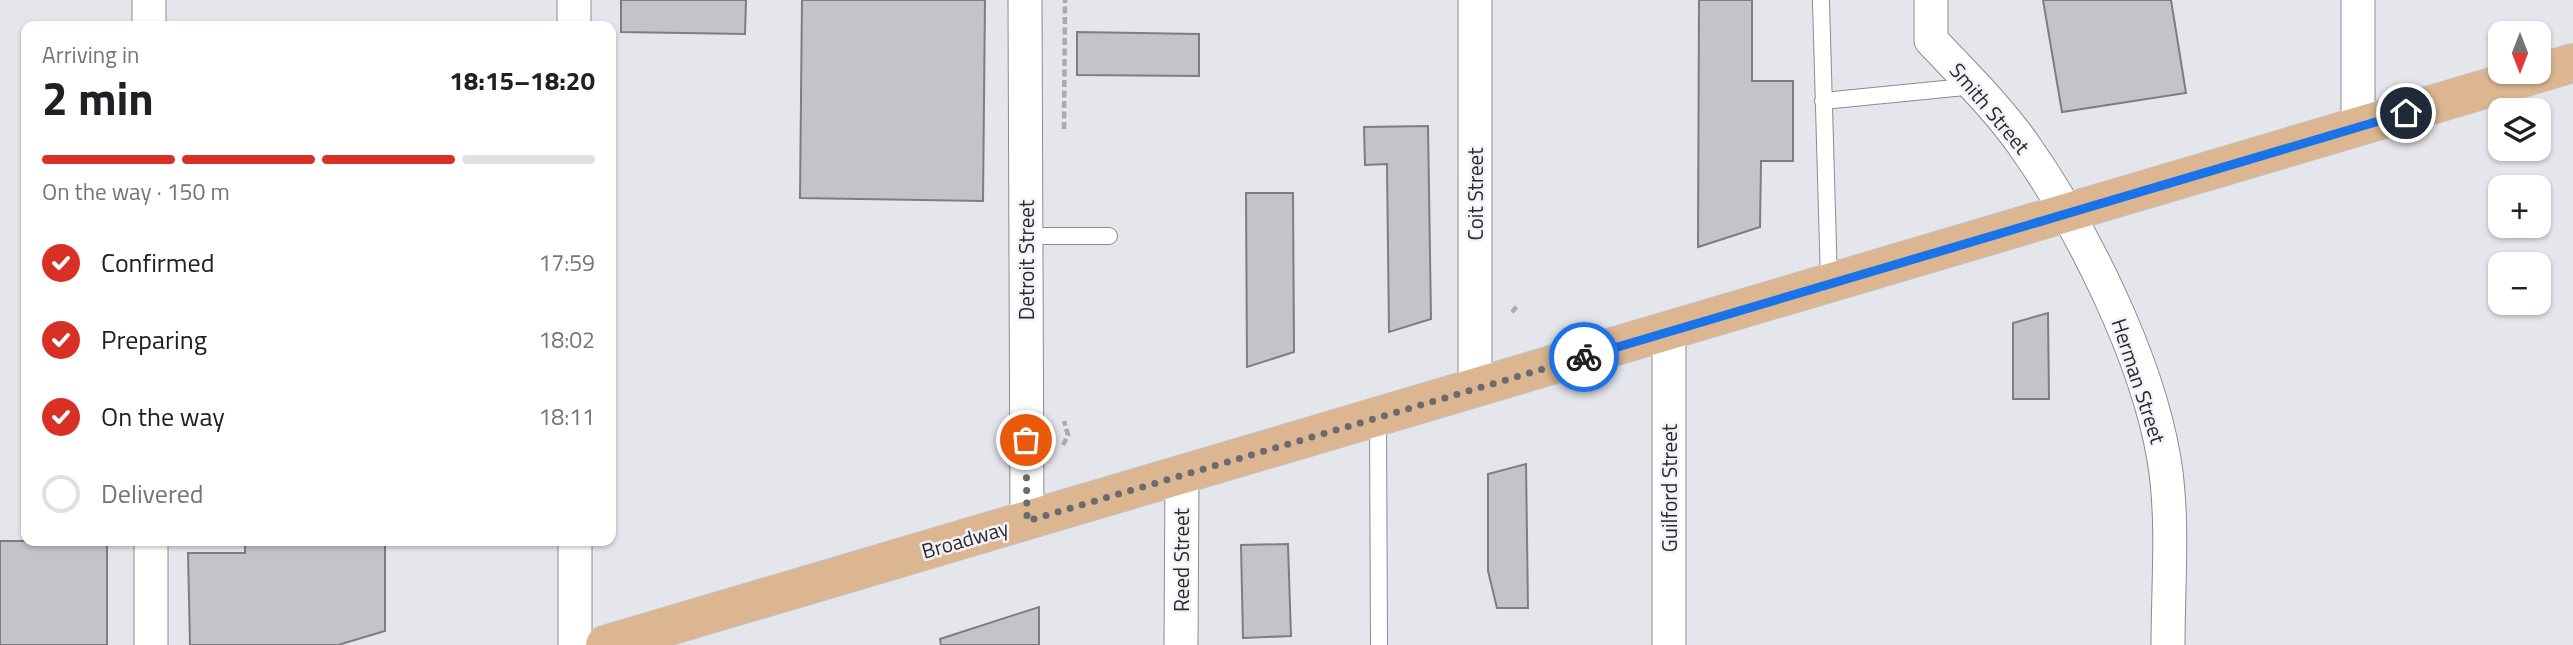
<!DOCTYPE html>
<meta charset="utf-8">
<style>
body{margin:0;font-family:"Titillium Web",sans-serif;background:#f6f6f6;color:#202124;height:100vh;display:flex;flex-direction:column;font-size:26px;white-space:nowrap}
*{box-sizing:border-box;margin:0}
p{font-size:23px;color:#757577}
.icon{flex:none;width:38px;height:38px;fill:none;stroke:currentColor;stroke-width:2;stroke-linecap:round;stroke-linejoin:round}
.map{position:relative;flex:1;overflow:hidden}
.drawer{position:absolute;left:21px;top:21px;width:595px;height:525px;display:flex;flex-direction:column;background:#fff;border-radius:14px;box-shadow:0 2px 5px #0004}
.drawer>*{flex:none}
.needle{width:46px;rotate:180deg}
.buttons{position:absolute;left:2488px;top:21px;display:grid;gap:14px}
.buttons a{display:grid;place-items:center;width:63px;height:63px;border-radius:14px;background:#fff;box-shadow:0 2px 5px #0004;font-size:35px}
.pin{position:absolute;display:grid;place-items:center;width:60px;height:60px;color:#fff;margin:-30px;border:4px solid #fff;border-radius:50%;box-shadow:0 2px 7px #0007}
.courier{position:absolute;display:grid;place-items:center;width:70px;height:70px;margin:-35px;border:5px solid #1a73e8;border-radius:50%;background:#fff;color:#222;box-shadow:0 2px 9px #0007}
.summary em{font-style:normal;font-weight:700}
.summary div{display:flex;flex-direction:column-reverse}
.summary{display:flex;align-items:center;justify-content:space-between;height:119px;padding:0 21px}
h1{font-size:46px;font-weight:700;line-height:52px}
.bar{display:grid;grid-template-columns:repeat(4,1fr);gap:10px 7px;align-content:center;height:84px;padding:0 21px}
.bar i{height:9px;border-radius:5px;background:#e0e0e0}
.bar .active{background:#d93025}
.bar p{grid-column:span 4}
ol{padding:0 21px;list-style:none}
li{display:flex;align-items:center;gap:21px;height:77px}
li p{margin-inline-start:auto}
li .icon{padding:7px;border-radius:50%;background:#d93025;color:#fff;stroke-width:4}
li:last-child{color:#757577}
li i{width:38px;height:38px;border:4px solid #e0e0e0;border-radius:50%}
.map>svg:first-child{display:block}
</style>
<div class="map">
<svg width="2573" height="645" viewBox="0 0 2573 645">
<rect width="100%" height="100%" fill="#e5e5ec"/>
<!-- building -->
<path fill="#c3c3ca" stroke="#7e7d83" stroke-width="2" d="M621 0H746L745 34 621 32Z
M802 0H985L983 201 800 198Z
M1699 0H1752V81H1793V161H1761L1760 227 1698 247Z
M2043 0H2171L2186 93 2062 112Z
M1077 32 1199 34V76L1077 75Z
M1428 126 1431 319 1389 332 1387 164 1365 165 1364 127Z
M1246 193H1293L1294 352 1247 367Z
M2048 313 2049 399H2013V323Z
M1526 464 1528 608H1497L1488 571V474Z
M0 541H107V645H0Z
M245 541H385V631L338 645H190L188 553H245Z
M1288 544 1291 636 1243 638 1241 545Z
M1039 607V645H941L940 639Z"/>
<g fill="none" stroke-linecap="round" stroke-linejoin="round">
<defs>
<path id="lane" d="M1821 2 1829 282
M1823 101 1975 86
M1026 236H1109
M1378 418 1379 645"/>
<path id="street" d="M149 0V26
M574 0V26
M1025 0 1027 521
M1475 0V389
M1931 0V40C1962 73 1997 107 2023 144 2082 227 2147 358 2164 459 2174 519 2168 584 2168 645
M2358 127V0
M151 541V645
M575 541V645
M1181 645 1182 475
M1669 645V332"/>
<path id="primary" d="M605 645 2573 63"/>
</defs>
<!-- lane casing -->
<use href="#lane" stroke="#8c8b91" stroke-width="18"/>
<!-- street casing -->
<use href="#street" stroke="#8c8b91" stroke-width="35"/>
<!-- primary casing -->
<use href="#primary" stroke="#c3c3c4" stroke-width="40"/>
<!-- path -->
<path stroke="#aaaaaf" stroke-width="4.5" stroke-dasharray="7 3.5" stroke-linecap="butt" d="M1064 129 1065 0
M1512 312 1518 305
M1063 445 1068 435 1064 421"/>
<!-- lane -->
<use href="#lane" stroke="#fff" stroke-width="16"/>
<!-- street -->
<use href="#street" stroke="#fff" stroke-width="33"/>
<!-- primary -->
<use href="#primary" stroke="#dcb691" stroke-width="38"/>
</g>
<g fill="none" stroke-linecap="round" stroke-linejoin="round">
<!-- done -->
<path stroke="#6b6b6f" stroke-width="7" stroke-dasharray="0 12.6" d="M1026 440 1027 521 1584 357"/>
<!-- route -->
<path stroke="#1a73e8" stroke-width="9" d="M1584 357 2406 113"/>
</g>
<g text-anchor="middle" dominant-baseline="central" stroke-width="5" stroke-linejoin="round" paint-order="stroke">
<!-- street labels -->
<g font-size="21" fill="#2a2a2c" stroke="#f3f2f9">
<text transform="translate(1990 108) rotate(50)">Smith Street</text>
<text transform="translate(1475 194) rotate(-90)">Coit Street</text>
<text transform="translate(1026 260) rotate(-90)">Detroit Street</text>
<text transform="translate(2139 381) rotate(72)">Herman Street</text>
<text transform="translate(1669 488) rotate(-90)">Guilford Street</text>
<text transform="translate(965 539) rotate(-16)">Broadway</text>
<text transform="translate(1181 560) rotate(-90)">Reed Street</text>
</g>
</g>
</svg>
<div class="buttons">
<a><svg class="needle" viewBox="-14 -14 28 28"><path d="M0-13l5 13h-10z" fill="#e53935"/><path d="M0 13l5-13h-10z" fill="#757577"/></svg></a>
<a><svg class="icon" aria-label="layers" viewBox="0 0 24 24"><path d="M12 4l9 5-9 5-9-5zM3 14l9 5 9-5"/></svg></a>
<a>+</a>
<a>−</a>
</div>
<div class="pin" style="left:1026px;top:440px;background:#ea580c"><svg class="icon" aria-label="bag" viewBox="0 0 24 24"><path d="M5 8h14l-1 12H6zM9 8a3 3 0 0 1 6 0"/></svg></div>
<div class="pin" style="left:2406px;top:113px;background:#1f2937"><svg class="icon" aria-label="home" viewBox="0 0 24 24"><path d="M3 11l9-7 9 7M6 9v11h12V9"/></svg></div>
<div class="courier" style="left:1584px;top:357px"><svg class="icon" aria-label="bike" viewBox="0 0 24 24"><circle cx="6" cy="16" r="4"/><circle cx="18" cy="16" r="4"/><path d="M6 16l4-8h5l3 8M10 8l3 8H6M13 5h3"/></svg></div>
<section class="drawer">
<div class="summary"><div><h1>2 min</h1><p>Arriving in</p></div><em>18:15–18:20</em></div>
<div class="bar"><i class="active"></i><i class="active"></i><i class="active"></i><i></i><p>On the way · 150 m</p></div>
<ol>
<li><svg class="icon" aria-label="check" viewBox="0 0 24 24"><path d="M5 12l5 5 9-10"/></svg>Confirmed<p>17:59</p></li>
<li><svg class="icon" aria-label="check" viewBox="0 0 24 24"><path d="M5 12l5 5 9-10"/></svg>Preparing<p>18:02</p></li>
<li><svg class="icon" aria-label="check" viewBox="0 0 24 24"><path d="M5 12l5 5 9-10"/></svg>On the way<p>18:11</p></li>
<li><i></i>Delivered</li>
</ol>
</section>
</div>
